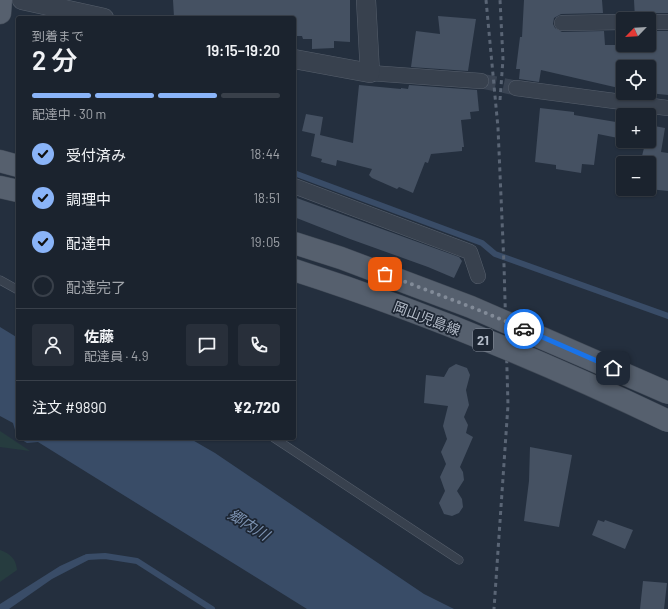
<!DOCTYPE html>
<html lang="ja">
<meta charset="utf-8">
<style>
body{margin:0;font-family:Barlow,"Noto Sans JP",sans-serif;background:#282f3a;color:#f1f3f6;height:100vh;display:flex;flex-direction:column;font-size:15px;white-space:nowrap}
*{box-sizing:border-box;margin:0}
p{font-size:13px;color:#a0a4aa}
.icon{flex:none;width:22px;height:22px;fill:none;stroke:currentColor;stroke-width:2;stroke-linecap:round;stroke-linejoin:round}
.map{position:relative;flex:1;overflow:hidden}
.side{position:absolute;left:16px;top:16px;width:280px;height:424px;display:flex;flex-direction:column;background:#1b232e;border-radius:4px;box-shadow:0 1px 3px #0004,0 0 0 1px #39404a}
.side>*{flex:none}
.needle{width:26px;rotate:245deg}
.buttons{position:absolute;left:616px;top:12px;display:grid;gap:8px}
.buttons a{display:grid;place-items:center;width:40px;height:40px;border-radius:4px;background:#1b232e;box-shadow:0 1px 3px #0004,0 0 0 1px #39404a;font-size:20px}
.pin{position:absolute;display:grid;place-items:center;width:34px;height:34px;color:#fff;margin:-17px;border-radius:8px;box-shadow:0 2px 6px #0006}
.courier{position:absolute;display:grid;place-items:center;width:40px;height:40px;margin:-20px;border:3px solid #1a73e8;border-radius:50%;background:#fff;color:#222;box-shadow:0 1px 5px #0007}
.overview em{font-style:normal;font-weight:600}
.overview div{display:flex;flex-direction:column-reverse}
.overview{display:flex;align-items:center;justify-content:space-between;height:68px;padding:0 16px}
h1{font-size:26px;font-weight:600;line-height:30px}
.bar{display:grid;grid-template-columns:repeat(4,1fr);gap:6px 4px;align-content:center;height:48px;padding:0 16px}
.bar i{height:5px;border-radius:3px;background:#39404a}
.bar .on{background:#8ab4f8}
.bar p{grid-column:span 4}
.line{display:flex;align-items:center;gap:10px;padding:0 16px;border-top:1px solid #39404a}
.line div{flex:1}
.round{display:grid;place-items:center;flex:none;width:42px;height:42px;border-radius:4px;background:#282f3a}
ol{padding:0 16px;list-style:none}
li{display:flex;align-items:center;gap:12px;height:44px}
li p{margin-inline-start:auto}
li .icon{padding:4px;border-radius:50%;background:#8ab4f8;color:#111;stroke-width:4}
li:last-child{color:#a0a4aa}
li i{width:22px;height:22px;border:2px solid #39404a;border-radius:50%}
.map>svg:first-child{display:block}
</style>
<div class="map">
<svg width="668" height="609" viewBox="0 0 668 609">
<rect width="100%" height="100%" fill="#242f3e"/>
<!-- green -->
<path fill="#263c3f" d="M0 431 30 451 0 447Z
M0 550C11 554 16 559 17 570L0 582Z"/>
<!-- water -->
<path fill="#394c67" d="M0 327 18 338V438H189L215 453 424 594 454 609H307L38 442 27 443 17 437 13 423 0 416Z
M100 554 52 579 9 609H0V604L60 566 84 555Z"/>
<g fill="none" stroke-linecap="round" stroke-linejoin="round">
<!-- stream -->
<path stroke="#394c67" stroke-width="6" d="M294 173 482 243 495 254 668 316
M87 557 105 556 137 561 212 609"/>
</g>
<!-- building -->
<path fill="#455162" d="M173 0H350V42L334 41V48L312 49V39H303L302 36H294V18L174 17Z
M524 0H602L603 13 561 14 554 18 553 24 555 28 562 32 604 31 605 45H649V31H668V95L649 93V96L627 94 649 93V67H623V89L541 70 539 82 519 79 520 69H516L520 37H522Z
M634 0H668V13H649L644 14 641 19H635Z
M438 16 476 19 468 71 411 67 416 31 440 34Z
M359 85 401 89V88L408 89 409 85 477 90 479 111 470 112 471 119 461 120 464 147H462V151L431 154 428 163 425 162 413 193 399 187 397 189 372 178 369 175 372 169 337 160 336 166 321 162 322 159 311 156 315 134 302 131 306 114 323 117 320 135 353 143Z
M540 108 574 112V115L622 123 623 117V139L598 134 594 165 582 164 581 173 556 169V165L535 162Z
M624 111 646 114 623 115Z
M649 125 665 128 661 152 668 153V191L649 189V157L642 156 644 148 628 146 629 141H649Z
M294 197 459 257 462 261 454 278 428 267 350 239 294 217Z
M456 364 467 368 470 375 466 390 469 405 464 417 468 425 466 433 473 437 460 467 463 472 464 480 457 491 462 499 463 507 459 513 452 516 444 514 439 503 445 491 440 477 446 464 441 452 447 439 443 426 448 406 424 403 426 375 444 377 449 368Z
M530 447 572 455 559 527 524 521 529 481Z
M598 520 604 522 605 520 633 530 625 549 592 535Z
M643 581 667 583 664 609H640Z"/>
<g fill="none" stroke-linecap="round" stroke-linejoin="round">
<!-- minor-tunnel -->
<path stroke="#3a4453" stroke-width="15" stroke-dasharray="15 8" stroke-linecap="butt" d="M481 81 516 88"/>
<defs>
<path id="service" d="M0 280 18 290
M274 438 459 560"/>
<path id="minor" d="M649 22H668
M562 23 623 22
M370 73 481 81
M516 88 668 108
M294 186 470 252 478 276"/>
<path id="tertiary" d="M22 0 104 18
M294 59 370 73 366 0"/>
<path id="primary" d="M0 13 1 0
M0 161 18 166
M0 187 18 191"/>
</defs>
<!-- service casing -->
<use href="#service" stroke="#565f6c" stroke-width="9"/>
<!-- minor casing -->
<use href="#minor" stroke="#565f6c" stroke-width="16"/>
<!-- tertiary casing -->
<use href="#tertiary" stroke="#565f6c" stroke-width="20"/>
<!-- primary casing -->
<use href="#primary" stroke="#414a57" stroke-width="23"/>
<!-- service -->
<use href="#service" stroke="#38414e" stroke-width="8"/>
<!-- minor -->
<use href="#minor" stroke="#38414e" stroke-width="15"/>
<!-- tertiary -->
<use href="#tertiary" stroke="#38414e" stroke-width="19"/>
<!-- primary -->
<use href="#primary" stroke="#56606e" stroke-width="22"/>
<!-- rail -->
<path stroke="#5a6575" stroke-width="3" stroke-dasharray="4 4" stroke-linecap="butt" d="M486 0 498 128 504 265 508 405 494 609
M500 100 503 59 500 0"/>
<defs>
<path id="primary-bridge" d="M294 243 341 258 471 307 668 393
M294 270C422 311 547 363 668 421"/>
</defs>
<!-- primary-bridge casing -->
<use href="#primary-bridge" stroke="#414a57" stroke-width="23" stroke-linecap="butt"/>
<!-- primary-bridge -->
<use href="#primary-bridge" stroke="#56606e" stroke-width="22"/>
</g>
<g fill="none" stroke-linecap="round" stroke-linejoin="round">
<!-- done -->
<path stroke="#828b98" stroke-width="4" stroke-dasharray="0 7.2" d="M385 274 471 307 524 329"/>
<!-- route -->
<path stroke="#1a73e8" stroke-width="5" d="M524 329 613 368"/>
</g>
<g text-anchor="middle" dominant-baseline="central" stroke-width="3.5" stroke-linejoin="round" paint-order="stroke">
<!-- shield labels -->
<rect fill="#1d2633" stroke="#878f9c" stroke-width="1" x="473" y="329" width="20" height="22" rx="3"/>
<g font-size="13" font-weight="bold" fill="#b4bcc9">
<text x="483" y="340">21</text>
</g>
<!-- street labels -->
<g font-size="14" fill="#b4bcc9" stroke="#1d2633">
<text transform="translate(427 318) rotate(21)">岡山児島線</text>
</g>
<!-- water labels -->
<g font-size="15" font-style="italic" fill="#7c92b1" stroke="#1d2633">
<text transform="translate(249 524) rotate(32)">郷内川</text>
</g>
</g>
</svg>
<div class="buttons">
<a><svg class="needle" viewBox="-14 -14 28 28"><path d="M0-13l5 13h-10z" fill="#e53935"/><path d="M0 13l5-13h-10z" fill="#a0a4aa"/></svg></a>
<a><svg class="icon" aria-label="locate" viewBox="0 0 24 24"><circle cx="12" cy="12" r="6"/><path d="M12 2v4M12 18v4M2 12h4M18 12h4"/></svg></a>
<a>+</a>
<a>−</a>
</div>
<div class="pin" style="left:385px;top:274px;background:#ea580c"><svg class="icon" aria-label="bag" viewBox="0 0 24 24"><path d="M5 8h14l-1 12H6zM9 8a3 3 0 0 1 6 0"/></svg></div>
<div class="pin" style="left:613px;top:368px;background:#1f2937"><svg class="icon" aria-label="home" viewBox="0 0 24 24"><path d="M3 11l9-7 9 7M6 9v11h12V9"/></svg></div>
<div class="courier" style="left:524px;top:329px"><svg class="icon" aria-label="car" viewBox="0 0 24 24"><path d="M5 17H2v-5l4-1 3-4h7l3 4 3 1v5h-3M9 17h6M6 11h13"/><circle cx="7" cy="17" r="2"/><circle cx="17" cy="17" r="2"/></svg></div>
<section class="side">
<div class="overview"><div><h1>2 分</h1><p>到着まで</p></div><em>19:15–19:20</em></div>
<div class="bar"><i class="on"></i><i class="on"></i><i class="on"></i><i></i><p>配達中 · 30 m</p></div>
<ol>
<li><svg class="icon" aria-label="check" viewBox="0 0 24 24"><path d="M5 12l5 5 9-10"/></svg>受付済み<p>18:44</p></li>
<li><svg class="icon" aria-label="check" viewBox="0 0 24 24"><path d="M5 12l5 5 9-10"/></svg>調理中<p>18:51</p></li>
<li><svg class="icon" aria-label="check" viewBox="0 0 24 24"><path d="M5 12l5 5 9-10"/></svg>配達中<p>19:05</p></li>
<li><i></i>配達完了</li>
</ol>
<div class="line" style="height:72px"><a class="round"><svg class="icon" aria-label="person" viewBox="0 0 24 24"><circle cx="12" cy="8" r="4"/><path d="M4 21q1-7 8-7t8 7"/></svg></a><div><b>佐藤</b><p>配達員 · 4.9</p></div><a class="round"><svg class="icon" aria-label="chat" viewBox="0 0 24 24"><path d="M4 5h16v11H9l-5 4z"/></svg></a><a class="round"><svg class="icon" aria-label="phone" viewBox="0 0 24 24"><path d="M5 4h4l2 5-3 2q2 4 5 5l2-3 5 2v4C11 20 4 13 5 4z"/></svg></a></div>
<div class="line" style="height:52px"><div>注文 #9890</div><b>¥2,720</b></div>
</section>
</div>
